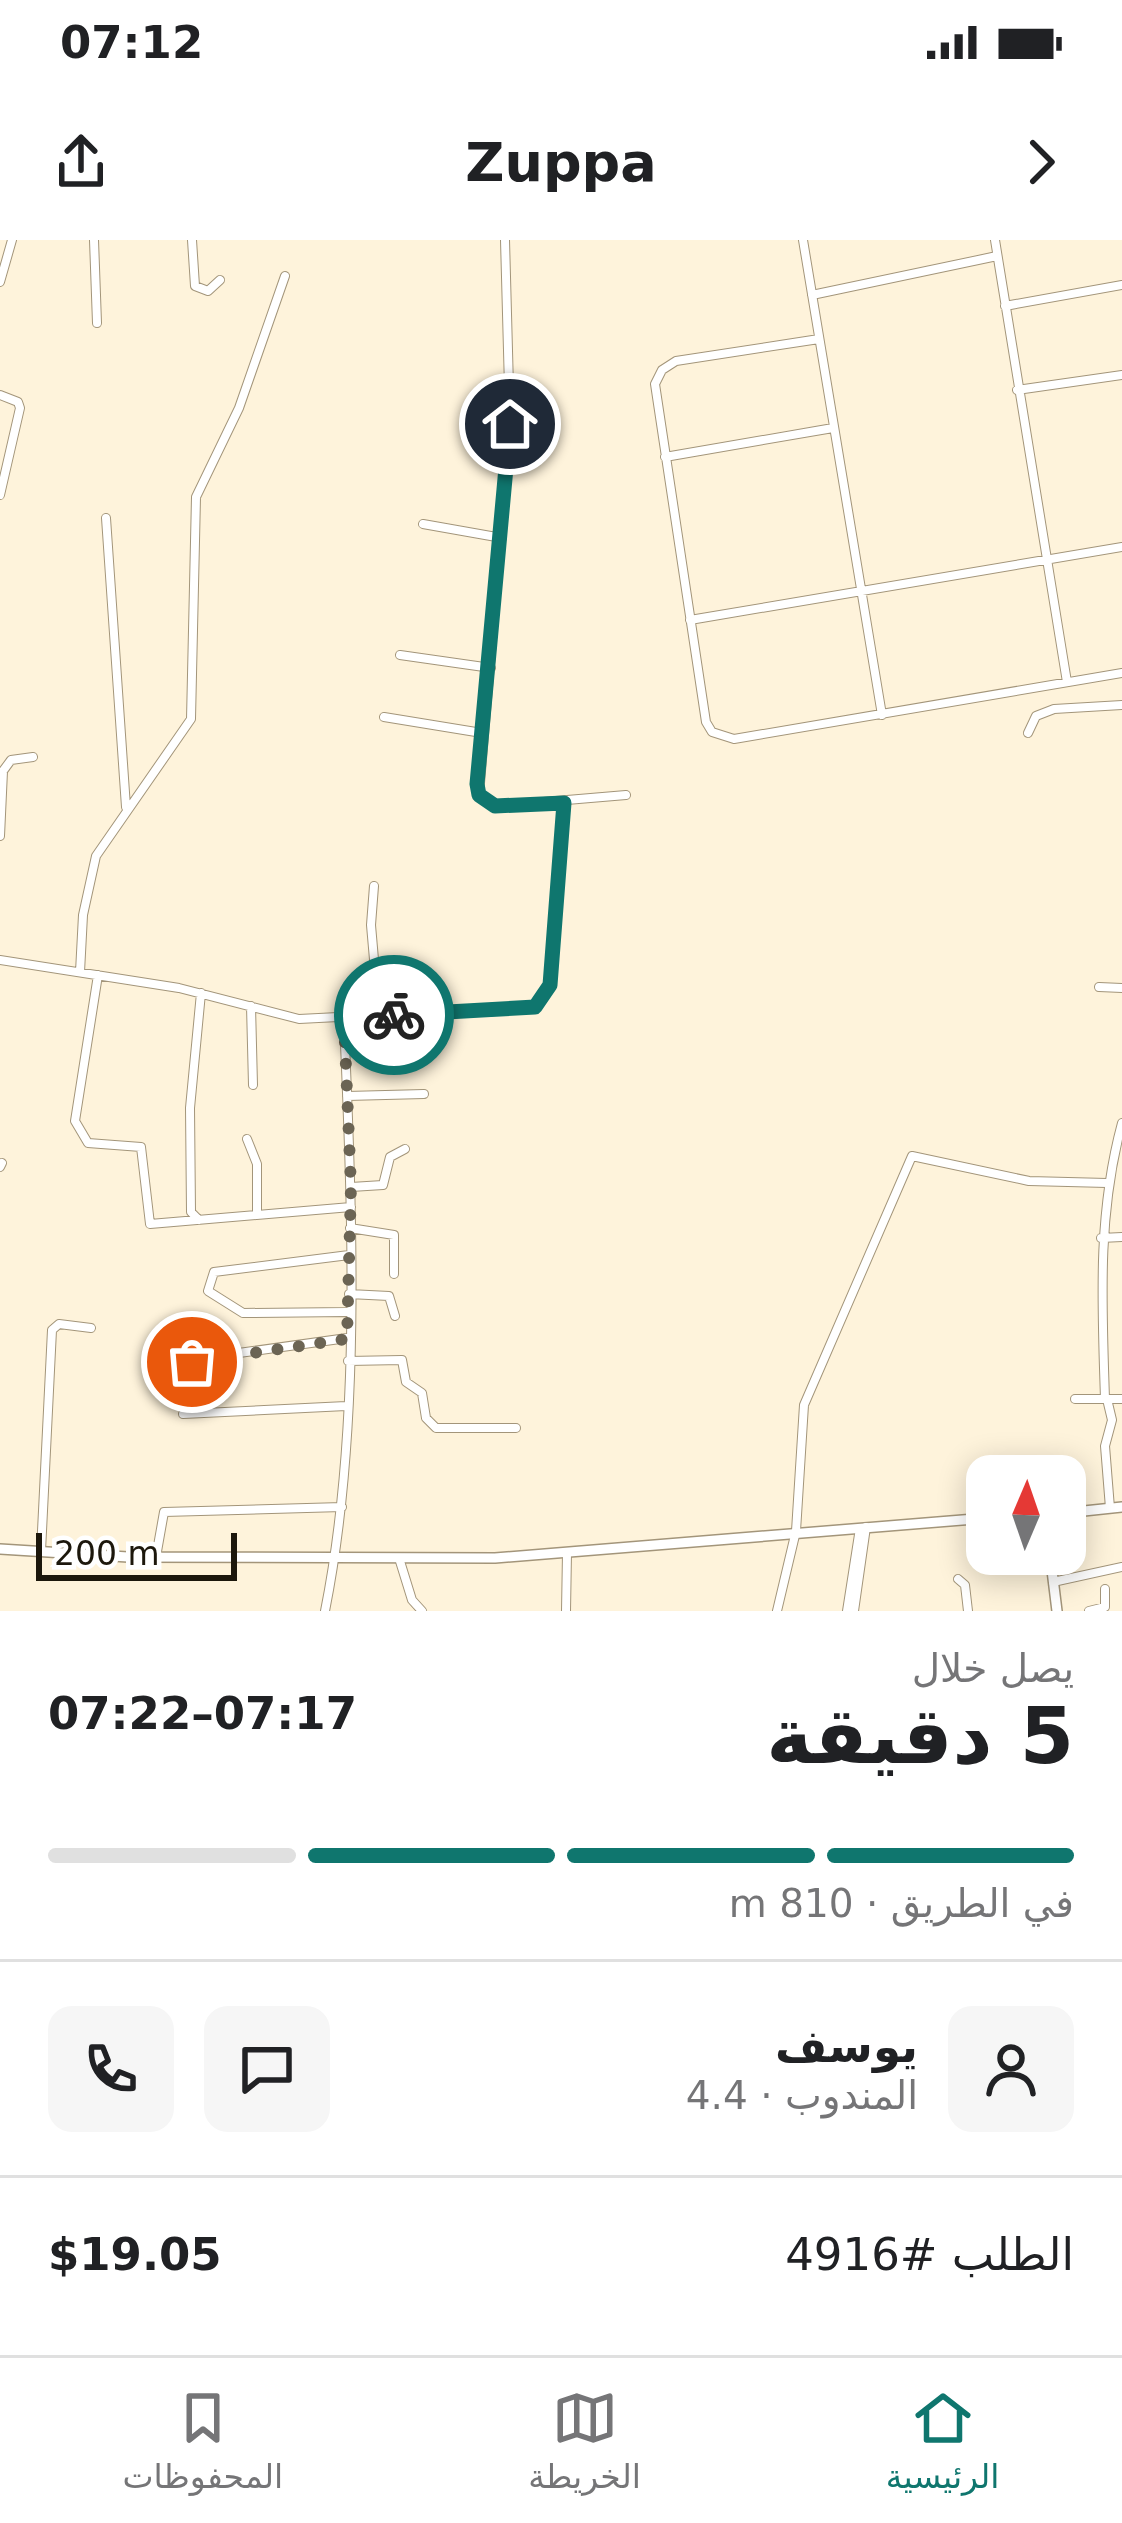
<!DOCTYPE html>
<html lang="ar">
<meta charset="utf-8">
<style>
body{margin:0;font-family:"DejaVu Sans","Noto Sans Arabic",sans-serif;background:#f6f6f6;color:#202124;direction:rtl;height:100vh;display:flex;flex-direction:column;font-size:45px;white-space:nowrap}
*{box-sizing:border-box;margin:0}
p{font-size:39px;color:#757577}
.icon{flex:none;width:66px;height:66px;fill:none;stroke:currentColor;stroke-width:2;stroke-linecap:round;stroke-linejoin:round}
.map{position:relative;height:1371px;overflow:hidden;direction:ltr}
.panel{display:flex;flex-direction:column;background:#fff;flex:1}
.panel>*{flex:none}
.needle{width:78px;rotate:2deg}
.buttons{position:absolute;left:966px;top:1215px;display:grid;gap:24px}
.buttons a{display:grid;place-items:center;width:120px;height:120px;border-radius:24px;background:#fff;box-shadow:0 6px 30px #0003;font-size:60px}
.scale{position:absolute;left:36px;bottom:30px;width:201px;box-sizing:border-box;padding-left:12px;border:6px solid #1c170c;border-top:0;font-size:33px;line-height:42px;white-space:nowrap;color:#1c170c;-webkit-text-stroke:9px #fff;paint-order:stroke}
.pin{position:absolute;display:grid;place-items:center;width:102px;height:102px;color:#fff;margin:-51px;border:6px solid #fff;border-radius:50%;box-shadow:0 3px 12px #0007}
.courier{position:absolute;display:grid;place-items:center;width:120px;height:120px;margin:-60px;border:9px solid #0f766e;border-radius:50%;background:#fff;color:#222;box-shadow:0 3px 15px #0007}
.head em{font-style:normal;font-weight:700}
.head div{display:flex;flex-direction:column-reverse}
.head{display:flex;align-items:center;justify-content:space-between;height:204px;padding:0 48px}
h1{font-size:78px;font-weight:700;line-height:90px}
.bar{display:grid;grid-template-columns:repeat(4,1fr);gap:18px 12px;align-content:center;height:144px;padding:0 48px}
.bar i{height:15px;border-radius:9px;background:#e0e0e0}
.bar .current{background:#0f766e}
.bar p{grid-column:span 4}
.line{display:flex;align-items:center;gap:30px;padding:0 48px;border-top:3px solid #e0e0e0}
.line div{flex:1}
.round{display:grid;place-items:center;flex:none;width:126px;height:126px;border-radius:24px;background:#f6f6f6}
.status{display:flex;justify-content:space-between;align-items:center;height:84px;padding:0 60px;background:#fff;direction:ltr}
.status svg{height:33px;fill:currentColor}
header{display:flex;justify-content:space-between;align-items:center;height:156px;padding:0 48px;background:#fff;font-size:54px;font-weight:700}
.tab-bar{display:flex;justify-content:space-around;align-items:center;height:168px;border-top:3px solid #e0e0e0;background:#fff;font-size:33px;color:#757577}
.tab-bar a{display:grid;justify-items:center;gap:6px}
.tab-bar .current{color:#0f766e}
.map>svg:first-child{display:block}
</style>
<div class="status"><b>07:12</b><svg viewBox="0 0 49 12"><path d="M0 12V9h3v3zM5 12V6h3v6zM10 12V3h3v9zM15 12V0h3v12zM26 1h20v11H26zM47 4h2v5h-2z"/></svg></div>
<header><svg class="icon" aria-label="forward" viewBox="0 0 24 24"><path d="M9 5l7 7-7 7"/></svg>Zuppa<svg class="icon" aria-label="share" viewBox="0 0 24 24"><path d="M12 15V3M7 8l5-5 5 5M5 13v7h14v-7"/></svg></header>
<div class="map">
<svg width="1122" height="1371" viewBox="0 0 1122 1371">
<rect width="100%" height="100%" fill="#fef3db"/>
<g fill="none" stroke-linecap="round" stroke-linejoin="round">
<defs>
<path id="street" d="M94 0 97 83
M192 0 195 46 208 51 220 40
M505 0 510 184 479 555 495 566 626 555
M803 0 882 475
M995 0 1067 442
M0 42 12 0
M812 55 997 16
M1005 66 1122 45
M819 99 676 121 662 130 655 144 706 482 712 492 734 499 1122 433
M1017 150 1122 135
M0 155 18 162 20 168 0 255
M665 217 833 188
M106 278 126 567
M423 284 502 298
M690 380 1122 307
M400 415 491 428
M384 477 482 493
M1028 493 1036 476 1054 469 1122 465
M0 596 3 531 11 520 33 517
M374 646 371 685 379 777
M0 720 179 748 299 779 535 767 550 745 564 563
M80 732 83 675 96 616 191 479 196 257 239 168 285 36
M98 735 75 881 88 903 141 907 150 984 351 967
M1099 747 1122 748
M251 766 253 845
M347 856 424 854
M247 899 257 924V975
M0 927 2 923
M351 947 383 945 390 917 405 909
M199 980 191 972 190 868 201 753
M350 988 394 995V1034
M1101 998 1122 997
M349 1054 389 1056 395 1076
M347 1072 243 1073 208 1051 214 1032 349 1015
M348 1121 402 1120 406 1142 422 1153 426 1178 436 1188H516
M174 1131 203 1118 347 1098
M1075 1159H1122
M1105 1159C1102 1064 1097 975 1122 883
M1107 1159 1112 1180 1105 1206 1110 1268
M183 1174 346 1166
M41 1311 52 1090 59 1084 91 1088
M156 1317 164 1272 342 1267
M399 1318 412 1360 422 1371
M958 1339 965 1345 968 1371
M1053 1342 1122 1327
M325 1371C362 1186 352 969 344 780
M566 1371 567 1313
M777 1371 796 1291 804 1165 912 916 1029 941 1107 943
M847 1371 860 1288
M854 1371 866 1287
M1089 1371 1105 1367V1349"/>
<path id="secondary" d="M1065 1273 1122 1267
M0 1309 128 1317 495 1318 987 1278
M1050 1314 1057 1371"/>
</defs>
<!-- street casing -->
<use href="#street" stroke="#a3957a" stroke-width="10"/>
<!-- secondary casing -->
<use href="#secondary" stroke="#a3957a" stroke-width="12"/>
<!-- street -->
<use href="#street" stroke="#fff" stroke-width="8"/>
<!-- secondary -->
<use href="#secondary" stroke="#fff" stroke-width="9"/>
</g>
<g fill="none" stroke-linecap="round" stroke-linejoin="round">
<!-- done -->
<path stroke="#6b6454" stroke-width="12" stroke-dasharray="0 21.6" d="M192 1122 347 1099 351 946 344 780 394 775"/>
<!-- route -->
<path stroke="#0f766e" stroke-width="15" d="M394 775 535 767 550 745 564 563 495 566 479 555 477 544 510 184"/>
</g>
</svg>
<div class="buttons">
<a><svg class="needle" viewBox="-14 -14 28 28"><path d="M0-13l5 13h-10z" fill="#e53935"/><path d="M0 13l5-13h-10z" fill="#757577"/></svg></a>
</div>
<div class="scale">200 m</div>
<div class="pin" style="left:192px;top:1122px;background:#ea580c"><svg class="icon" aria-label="bag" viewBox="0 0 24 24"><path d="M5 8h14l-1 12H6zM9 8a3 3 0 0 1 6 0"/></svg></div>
<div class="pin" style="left:510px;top:184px;background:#1f2937"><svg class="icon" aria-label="home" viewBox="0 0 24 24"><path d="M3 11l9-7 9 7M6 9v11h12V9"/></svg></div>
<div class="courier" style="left:394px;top:775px"><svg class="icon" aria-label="bike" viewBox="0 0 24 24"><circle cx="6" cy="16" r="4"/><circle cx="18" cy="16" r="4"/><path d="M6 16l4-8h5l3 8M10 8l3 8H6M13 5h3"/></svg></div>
</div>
<section class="panel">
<div class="head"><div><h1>5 دقيقة</h1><p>يصل خلال</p></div><em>07:17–07:22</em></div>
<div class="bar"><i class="current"></i><i class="current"></i><i class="current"></i><i></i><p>في الطريق · 810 m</p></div>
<div class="line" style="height:216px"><a class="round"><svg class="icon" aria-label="person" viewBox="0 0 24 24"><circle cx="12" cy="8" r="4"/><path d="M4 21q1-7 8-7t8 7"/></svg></a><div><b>يوسف</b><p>المندوب · 4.4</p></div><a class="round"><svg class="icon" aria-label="chat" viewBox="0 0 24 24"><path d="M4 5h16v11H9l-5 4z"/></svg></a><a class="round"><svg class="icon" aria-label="phone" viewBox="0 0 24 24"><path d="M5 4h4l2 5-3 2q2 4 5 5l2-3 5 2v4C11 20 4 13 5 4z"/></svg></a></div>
<div class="line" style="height:156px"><div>الطلب #4916</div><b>$19.05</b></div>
</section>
<nav class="tab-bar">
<a class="current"><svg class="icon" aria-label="home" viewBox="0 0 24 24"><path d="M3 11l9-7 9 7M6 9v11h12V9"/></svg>الرئيسية</a>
<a><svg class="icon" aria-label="map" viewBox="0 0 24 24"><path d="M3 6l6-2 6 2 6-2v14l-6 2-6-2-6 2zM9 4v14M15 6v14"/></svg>الخريطة</a>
<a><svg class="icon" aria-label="saved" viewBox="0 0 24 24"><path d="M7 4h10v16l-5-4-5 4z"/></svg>المحفوظات</a>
</nav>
